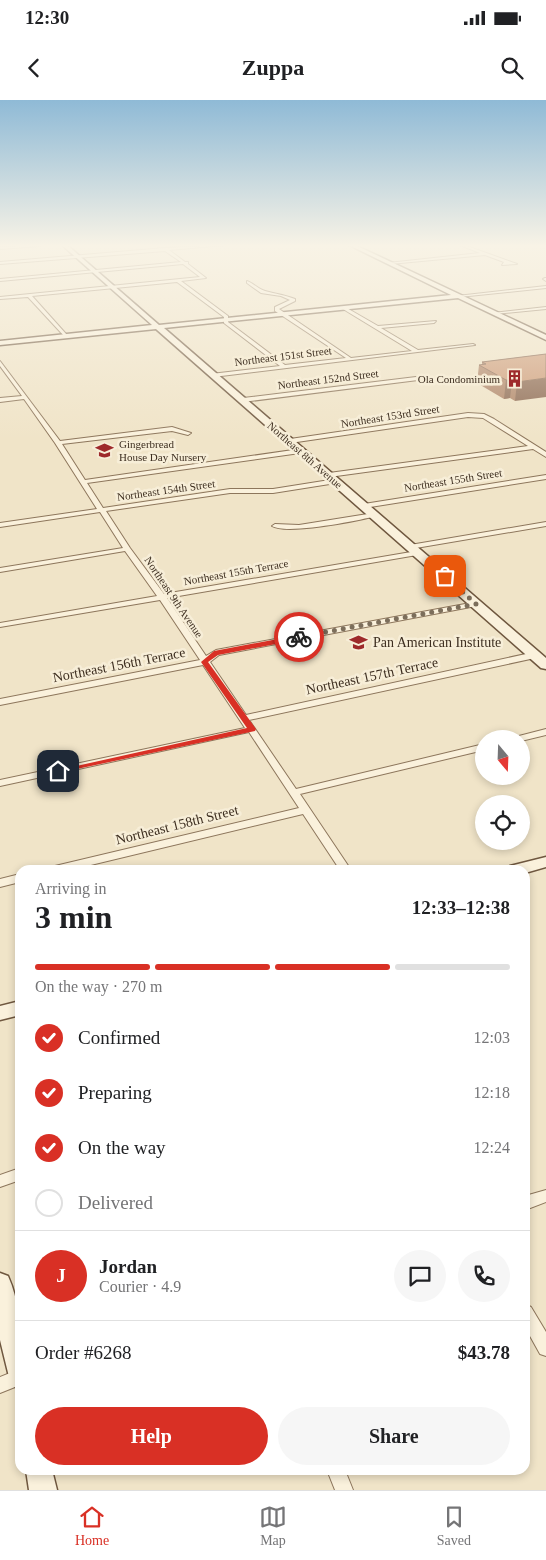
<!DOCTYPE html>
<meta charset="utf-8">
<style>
body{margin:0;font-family:Georgia,serif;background:#f6f6f6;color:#202124;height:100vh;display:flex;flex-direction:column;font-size:19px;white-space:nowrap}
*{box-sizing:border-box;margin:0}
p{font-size:16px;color:#757577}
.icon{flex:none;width:28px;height:28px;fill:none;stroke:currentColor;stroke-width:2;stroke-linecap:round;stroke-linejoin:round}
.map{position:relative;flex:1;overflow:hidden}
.details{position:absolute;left:15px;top:765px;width:515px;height:610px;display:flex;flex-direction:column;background:#fff;border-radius:15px;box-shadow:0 2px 8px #0003}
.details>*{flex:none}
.needle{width:32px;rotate:161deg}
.tools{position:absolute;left:475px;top:630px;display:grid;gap:10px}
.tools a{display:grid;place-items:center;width:55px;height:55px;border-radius:50%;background:#fff;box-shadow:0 2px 8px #0003;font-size:25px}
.pin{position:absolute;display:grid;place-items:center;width:42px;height:42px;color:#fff;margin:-21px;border-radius:10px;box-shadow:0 2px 8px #0006}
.courier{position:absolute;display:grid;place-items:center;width:50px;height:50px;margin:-25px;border:4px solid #d93025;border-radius:50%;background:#fff;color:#222;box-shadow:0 1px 6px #0007}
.overview em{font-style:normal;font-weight:700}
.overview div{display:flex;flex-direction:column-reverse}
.overview{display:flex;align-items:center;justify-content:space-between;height:85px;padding:0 20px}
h1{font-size:32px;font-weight:700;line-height:38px}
.bar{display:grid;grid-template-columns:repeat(4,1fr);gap:8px 5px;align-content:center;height:60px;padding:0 20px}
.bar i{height:6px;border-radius:4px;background:#e0e0e0}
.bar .selected{background:#d93025}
.bar p{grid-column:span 4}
.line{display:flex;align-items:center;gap:12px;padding:0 20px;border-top:1px solid #e0e0e0}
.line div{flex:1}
.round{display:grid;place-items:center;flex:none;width:52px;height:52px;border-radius:26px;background:#f6f6f6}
ol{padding:0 20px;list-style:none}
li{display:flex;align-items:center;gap:15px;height:55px}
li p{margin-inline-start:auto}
li .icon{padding:5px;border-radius:50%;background:#d93025;color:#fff;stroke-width:4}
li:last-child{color:#757577}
li i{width:28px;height:28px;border:2px solid #e0e0e0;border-radius:50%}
.button{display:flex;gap:10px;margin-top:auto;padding:10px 20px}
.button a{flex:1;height:58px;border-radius:30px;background:#d93025;color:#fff;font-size:20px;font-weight:700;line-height:58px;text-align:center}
.button a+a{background:#f6f6f6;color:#202124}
.status{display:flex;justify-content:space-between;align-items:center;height:35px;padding:0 25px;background:#fff;direction:ltr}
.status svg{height:14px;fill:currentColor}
header{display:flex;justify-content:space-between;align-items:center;height:65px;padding:0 20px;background:#fff;font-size:22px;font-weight:700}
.tabs{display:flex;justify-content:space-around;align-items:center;height:70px;border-top:1px solid #e0e0e0;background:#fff;font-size:14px;color:#757577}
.tabs a{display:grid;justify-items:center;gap:2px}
.tabs .selected{color:#d93025}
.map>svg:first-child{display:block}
</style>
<div class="status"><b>12:30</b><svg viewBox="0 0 49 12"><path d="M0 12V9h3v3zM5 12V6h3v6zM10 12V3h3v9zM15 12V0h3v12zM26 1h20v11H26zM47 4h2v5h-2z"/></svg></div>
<header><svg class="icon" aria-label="back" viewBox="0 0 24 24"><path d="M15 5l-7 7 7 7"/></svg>Zuppa<svg class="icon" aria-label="search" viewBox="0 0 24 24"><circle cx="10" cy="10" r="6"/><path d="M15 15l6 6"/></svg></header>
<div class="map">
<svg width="546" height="1390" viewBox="0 0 546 1390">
<rect width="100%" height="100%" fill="#f0e4c8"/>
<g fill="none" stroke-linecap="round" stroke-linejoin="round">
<defs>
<path id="street" d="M42 145 40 146 0 149V147Z
M224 145 169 150 185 162H188V164L206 178 181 181 228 216V222L285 265 346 258 275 211V207L290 200 281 196 261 193 247 183V181C253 183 258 189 265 191 276 194 285 195 295 199V201L279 209 351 258 412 251 343 209 345 207 378 226 436 221 434 223 381 228 418 250 473 244 475 245 213 277 211 274 280 266 224 223V217L177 182 32 196 67 235 65 237 28 197 0 199V197L200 177 183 164 0 181V179L181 162 165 151 0 164V162L165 148Z
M460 145H464L517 164 502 165 504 162 485 155 390 164 388 163 480 153Z
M545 178H546V181L543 179Z
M546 186V188L459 197 457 196Z
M546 207V209L495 214 493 213Z
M0 261 60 341 172 327 191 333 188 335 172 331 62 344 85 380 300 349 303 351 300 353 87 383 103 408 230 389H273L336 379 339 381 336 383 273 393H230L106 411 130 448 164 494 417 451 421 453 417 455 167 498 206 556 216 550 476 502 480 504 476 506 219 555 210 562 246 615 535 552 539 555 535 558 249 620 296 689 484 644V650L300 694 351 770H340L303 714 70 770H50L55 766 299 708 249 632 0 686V680L245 628 203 565 0 605V599L200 560 160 500 0 527V523L157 496 125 451 0 472V468L123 448 100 412 0 427V423L97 409 55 343 24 299 0 302V298L22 296 0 266Z
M416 277 418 280 243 302 240 300 243 298Z
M468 313 484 314 494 319 546 352V357L533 349 329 377 326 375 329 373 528 346 483 318 468 317 290 343 287 341 290 339Z
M546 375V379L364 408 361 406 364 404Z
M374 413 376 414V416C357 421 286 435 272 426L275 424 299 425Z
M546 422V426L410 449 406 447 410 445Z
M546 629V635L521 641V639H513L515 637Z
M20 774V782L0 787V779Z
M20 1068V1080L0 1087V1075Z
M546 1090V1102L525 1110V1096Z
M525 1204 531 1207 546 1232V1256L540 1254 525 1227Z
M20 1269V1285L0 1293V1277Z
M327 1370H345L353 1390H335Z"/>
<path id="secondary" d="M62 145H67L159 225 451 195 349 145H355L546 235V240L544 239 458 198 164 228 546 558V569L541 568 156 229 0 245V241L152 225Z
M546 757V767L525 773V770H508L510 766Z
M20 901V915L0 920V906Z
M0 1173 8 1176C24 1211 20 1251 20 1289L11 1285 0 1240Z
M26 1370H52L57 1390H29Z"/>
</defs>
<!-- street casing -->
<use href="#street" stroke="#8d765c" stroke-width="2"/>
<!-- secondary casing -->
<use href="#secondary" stroke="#6f573f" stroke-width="3"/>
<!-- street -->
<use href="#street" fill="#faf1dc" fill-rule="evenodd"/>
<!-- secondary -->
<use href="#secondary" fill="#faf1dc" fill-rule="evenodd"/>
</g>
<!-- wall -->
<path fill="#b2896c" d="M546 254 515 301 510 298 504 299 477 283 479 265H482V262Z"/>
<!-- shaded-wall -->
<path fill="#916f58" d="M546 278V297L515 301 517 282Z
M506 280H512L510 298 504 299Z"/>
<!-- building -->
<path fill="#cf9f7d" stroke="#916f58" d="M546 254V278L517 282 512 280H506L479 265 486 264 482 262Z"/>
<!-- sky -->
<linearGradient id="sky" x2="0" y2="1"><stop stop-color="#8fbad6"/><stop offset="0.43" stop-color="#f8f3e6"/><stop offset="1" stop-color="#f8f3e6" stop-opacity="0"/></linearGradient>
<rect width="546" height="339" fill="url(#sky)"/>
<!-- route -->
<path fill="#d93025" d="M299 535 303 537 302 539 218 555 208 562 256 629 255 631 58 673 54 671 247 628 201 562 214 551Z"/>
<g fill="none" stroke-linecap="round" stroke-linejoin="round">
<!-- done -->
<path stroke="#7c6e5b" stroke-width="5" stroke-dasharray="0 9" d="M299 537 476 504 445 476"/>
</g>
<!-- icons -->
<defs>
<symbol id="building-bare" viewBox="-9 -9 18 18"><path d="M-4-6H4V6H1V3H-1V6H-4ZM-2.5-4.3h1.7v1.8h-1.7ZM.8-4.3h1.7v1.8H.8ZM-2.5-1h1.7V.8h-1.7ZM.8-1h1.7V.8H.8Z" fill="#9e2a2b" stroke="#f7eed8" stroke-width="2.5" paint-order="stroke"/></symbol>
<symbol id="school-bare" viewBox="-9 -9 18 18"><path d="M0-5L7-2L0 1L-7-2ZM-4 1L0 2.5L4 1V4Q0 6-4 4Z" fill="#9e2a2b" stroke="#f7eed8" stroke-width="2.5" paint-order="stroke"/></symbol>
</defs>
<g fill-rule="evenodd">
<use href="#building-bare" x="502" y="266" width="25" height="25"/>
<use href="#school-bare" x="92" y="338" width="25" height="25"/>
<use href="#school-bare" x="346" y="530" width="25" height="25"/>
</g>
<g text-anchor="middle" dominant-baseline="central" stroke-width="5" stroke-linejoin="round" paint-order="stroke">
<!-- far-street labels -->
<g font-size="11" fill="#3d2e20" stroke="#f7eed8">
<text transform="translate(283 256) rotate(-7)">Northeast 151st Street</text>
<text transform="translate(328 279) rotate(-7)">Northeast 152nd Street</text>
<text transform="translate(390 316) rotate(-9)">Northeast 153rd Street</text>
<text transform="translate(305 355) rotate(41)">Northeast 8th Avenue</text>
<text transform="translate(453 380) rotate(-9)">Northeast 155th Street</text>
<text transform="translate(166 390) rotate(-8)">Northeast 154th Street</text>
<text transform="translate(236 472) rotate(-10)">Northeast 155th Terrace</text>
<text transform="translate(174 497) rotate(56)">Northeast 9th Avenue</text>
</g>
<!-- far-poi labels -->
<g font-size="11" fill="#3d2e20" stroke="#f7eed8" text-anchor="end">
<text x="500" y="279">Ola Condominium</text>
<text x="119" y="344" text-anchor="start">Gingerbread<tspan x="119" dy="13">House Day Nursery</tspan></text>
</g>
<!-- poi labels -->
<g font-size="14" fill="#3d2e20" stroke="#f7eed8" text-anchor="start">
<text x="373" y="542">Pan American Institute</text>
</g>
<!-- street labels -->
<g font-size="14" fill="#3d2e20" stroke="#f7eed8">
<text transform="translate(119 565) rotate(-11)">Northeast 156th Terrace</text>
<text transform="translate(372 576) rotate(-12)">Northeast 157th Terrace</text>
<text transform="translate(177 725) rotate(-14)">Northeast 158th Street</text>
</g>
</g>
</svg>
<div class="tools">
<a><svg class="needle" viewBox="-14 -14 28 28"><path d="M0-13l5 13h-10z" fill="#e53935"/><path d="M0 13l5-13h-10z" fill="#757577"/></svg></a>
<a><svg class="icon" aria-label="locate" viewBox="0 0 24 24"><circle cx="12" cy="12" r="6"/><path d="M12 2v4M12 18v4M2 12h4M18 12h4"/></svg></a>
</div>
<div class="pin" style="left:445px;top:476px;background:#ea580c"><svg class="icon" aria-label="bag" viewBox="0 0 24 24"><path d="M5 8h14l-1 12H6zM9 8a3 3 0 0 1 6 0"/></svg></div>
<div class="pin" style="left:58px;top:671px;background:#1f2937"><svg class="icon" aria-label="home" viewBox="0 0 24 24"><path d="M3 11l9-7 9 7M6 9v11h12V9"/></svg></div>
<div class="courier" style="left:299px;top:537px"><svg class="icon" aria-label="bike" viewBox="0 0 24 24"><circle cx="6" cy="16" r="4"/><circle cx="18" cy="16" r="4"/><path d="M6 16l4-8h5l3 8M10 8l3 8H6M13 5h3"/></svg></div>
<section class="details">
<div class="overview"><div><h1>3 min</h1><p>Arriving in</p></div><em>12:33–12:38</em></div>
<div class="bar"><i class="selected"></i><i class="selected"></i><i class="selected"></i><i></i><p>On the way · 270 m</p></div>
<ol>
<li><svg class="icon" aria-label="check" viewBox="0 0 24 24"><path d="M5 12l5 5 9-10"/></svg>Confirmed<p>12:03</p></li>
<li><svg class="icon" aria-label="check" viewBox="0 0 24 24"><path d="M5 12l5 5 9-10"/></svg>Preparing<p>12:18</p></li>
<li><svg class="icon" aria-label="check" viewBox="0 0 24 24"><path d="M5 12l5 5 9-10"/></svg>On the way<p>12:24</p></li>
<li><i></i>Delivered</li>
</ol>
<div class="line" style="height:90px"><b class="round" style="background:#d93025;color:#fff">J</b><div><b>Jordan</b><p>Courier · 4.9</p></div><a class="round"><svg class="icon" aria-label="chat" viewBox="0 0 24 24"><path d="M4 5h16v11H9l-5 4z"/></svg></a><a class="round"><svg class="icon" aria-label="phone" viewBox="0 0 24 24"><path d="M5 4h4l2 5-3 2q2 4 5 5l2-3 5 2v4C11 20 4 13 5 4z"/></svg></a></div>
<div class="line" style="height:65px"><div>Order #6268</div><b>$43.78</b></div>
<div class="button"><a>Help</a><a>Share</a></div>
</section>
</div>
<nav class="tabs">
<a class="selected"><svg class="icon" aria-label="home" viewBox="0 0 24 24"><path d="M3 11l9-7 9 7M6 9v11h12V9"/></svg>Home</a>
<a><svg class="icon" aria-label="map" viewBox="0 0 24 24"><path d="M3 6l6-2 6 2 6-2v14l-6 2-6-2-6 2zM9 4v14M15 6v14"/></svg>Map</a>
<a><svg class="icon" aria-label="saved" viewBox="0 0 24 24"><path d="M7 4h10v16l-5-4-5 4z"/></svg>Saved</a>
</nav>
